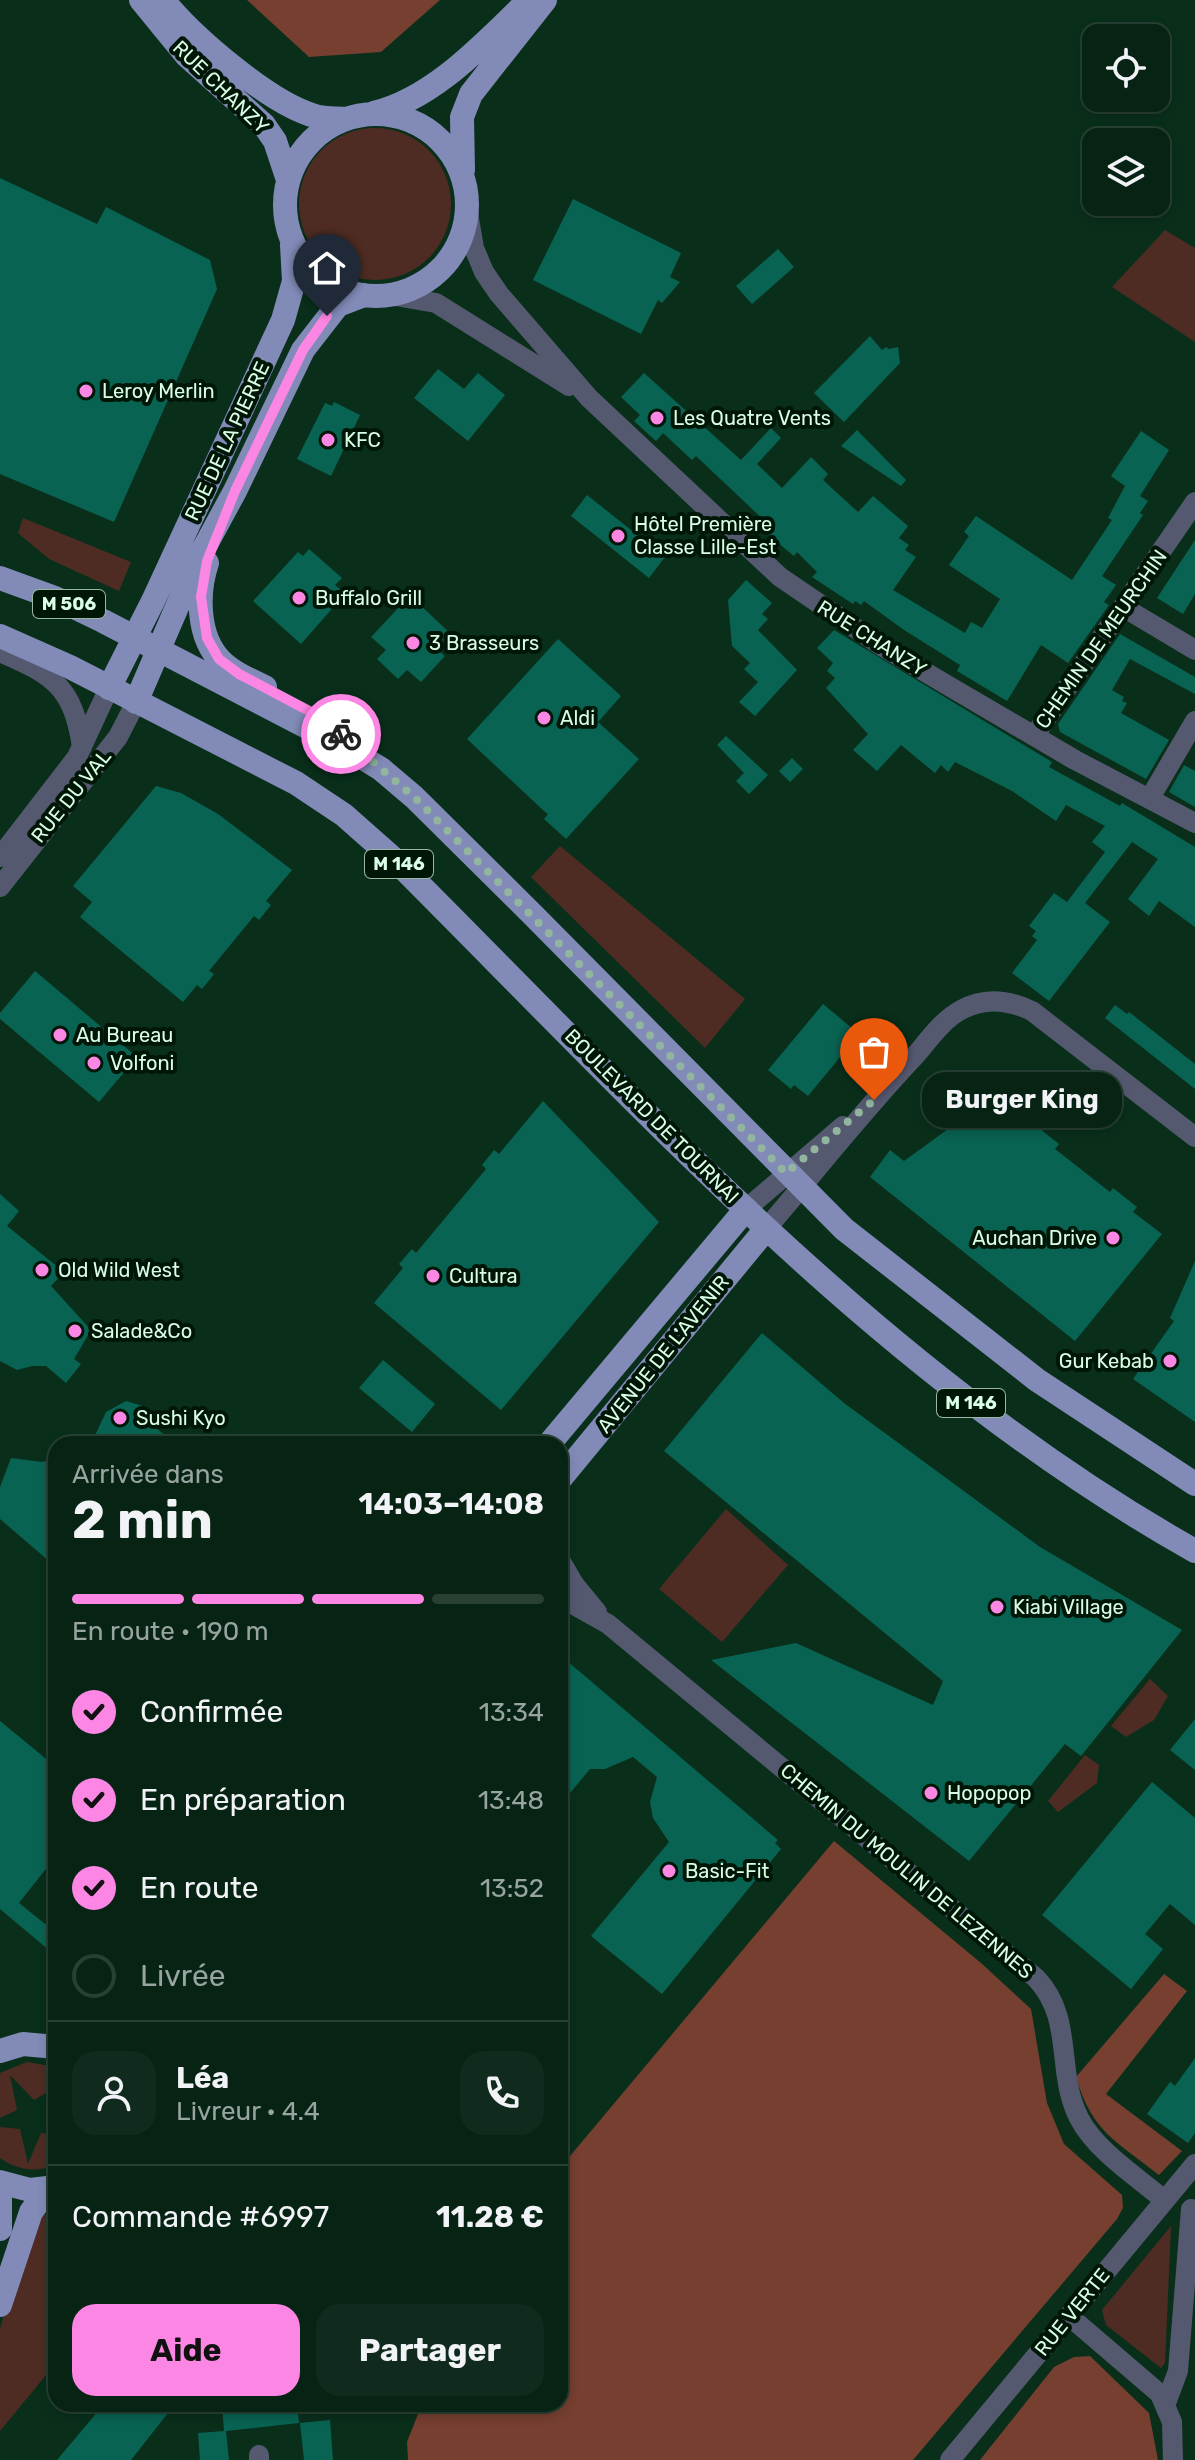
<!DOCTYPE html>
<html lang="fr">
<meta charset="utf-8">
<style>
body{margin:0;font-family:Rubik,sans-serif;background:#102b1d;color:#f1f3f6;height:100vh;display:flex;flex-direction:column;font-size:30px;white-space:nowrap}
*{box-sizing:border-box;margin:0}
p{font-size:26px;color:#98a4a0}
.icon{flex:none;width:44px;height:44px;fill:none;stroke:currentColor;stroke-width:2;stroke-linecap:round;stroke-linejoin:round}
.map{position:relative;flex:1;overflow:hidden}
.sheet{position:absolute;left:48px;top:1436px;width:520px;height:976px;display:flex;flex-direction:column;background:#072314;border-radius:24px;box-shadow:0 4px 12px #0003,0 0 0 2px #284034}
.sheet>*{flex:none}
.fabs{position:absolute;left:1082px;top:24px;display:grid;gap:16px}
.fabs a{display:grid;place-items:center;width:88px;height:88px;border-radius:16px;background:#072314;box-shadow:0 4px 12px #0003,0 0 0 2px #284034;font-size:40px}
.pin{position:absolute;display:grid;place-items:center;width:68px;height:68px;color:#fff;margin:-82px -34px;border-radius:50% 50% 50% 0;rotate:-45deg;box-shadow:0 0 8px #0007}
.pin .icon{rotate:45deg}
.courier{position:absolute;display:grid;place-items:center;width:80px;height:80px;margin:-40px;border:6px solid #fc86e3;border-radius:50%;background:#fff;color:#222;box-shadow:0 2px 10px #0007}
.bubble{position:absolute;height:56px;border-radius:24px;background:#072314;box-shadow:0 4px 12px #0003,0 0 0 2px #284034;font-size:26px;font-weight:700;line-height:56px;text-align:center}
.headline em{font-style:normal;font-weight:700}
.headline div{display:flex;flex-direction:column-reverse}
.headline{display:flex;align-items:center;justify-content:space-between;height:136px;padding:0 24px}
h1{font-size:52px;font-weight:700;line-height:60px}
.bar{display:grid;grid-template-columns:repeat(4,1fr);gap:12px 8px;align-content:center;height:96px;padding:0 24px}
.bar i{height:10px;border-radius:6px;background:#284034}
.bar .current{background:#fc86e3}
.bar p{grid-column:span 4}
.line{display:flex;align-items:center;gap:20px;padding:0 24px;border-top:2px solid #284034}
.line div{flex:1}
.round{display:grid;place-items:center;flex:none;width:84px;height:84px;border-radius:24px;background:#102b1d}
ol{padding:0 24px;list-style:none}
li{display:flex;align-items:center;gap:24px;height:88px}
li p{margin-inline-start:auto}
li .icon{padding:8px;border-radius:50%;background:#fc86e3;color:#111;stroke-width:4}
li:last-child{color:#98a4a0}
li i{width:44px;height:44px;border:4px solid #284034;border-radius:50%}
.cta{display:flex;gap:16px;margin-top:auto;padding:16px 24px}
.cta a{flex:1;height:92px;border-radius:24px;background:#fc86e3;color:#111;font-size:32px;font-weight:700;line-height:92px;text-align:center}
.cta a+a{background:#102b1d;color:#f1f3f6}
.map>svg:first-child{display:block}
</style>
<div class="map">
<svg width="1195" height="2460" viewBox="0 0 1195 2460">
<rect width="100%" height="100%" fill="#092f1b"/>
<!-- green -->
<path fill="#4e2c23" d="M299 204a76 76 0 1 1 152 0a76 76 0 1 1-152 0Z
M1165 230 1195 248V342L1112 287Z
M23 518 131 562 119 591 49 559 18 533Z
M560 846 745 999 705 1048 531 877Z
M726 1509 788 1565 722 1642 659 1589Z
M1150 1679 1168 1696 1154 1720 1126 1737 1111 1726Z
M1085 1755 1099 1765 1097 1783 1058 1812 1048 1801Z
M27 2062 56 2067V2087L34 2100 10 2075 17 2110 0 2118V2073Z
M0 2127 20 2129 28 2164 41 2133 56 2135V2165C36 2173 17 2170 0 2158Z
M56 2214V2259L46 2271 56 2280V2363L0 2431V2328L35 2215Z
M1171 2226 1165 2363 1161 2368 1106 2325 1102 2310Z"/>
<!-- forest -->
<path fill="#763f30" d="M247 0H440L381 52 309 57Z
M834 1841 981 1963 1031 2009 1047 2103 1064 2144 1122 2195 1123 2208 1117 2219 913 2460H408L407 2442 422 2404H560V2168Z
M1164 1974 1187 1991 1106 2094 1182 2151 1159 2175C1116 2141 1092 2132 1076 2077Z
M1090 2356 1149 2413 1158 2460H980L1054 2367 1074 2357Z"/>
<!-- building -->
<path fill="#096352" d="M0 178 97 224 106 207 210 260 217 289 114 522 0 474Z
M573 199 681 253 670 277 680 282 662 303 658 300 641 334 533 280Z
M778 249 794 267 752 304 736 286Z
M870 336 882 350 886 347 889 349 898 347 900 363 844 422 814 393Z
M438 369 464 389 478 373 505 395 468 441 414 398Z
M644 373 741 460 771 428 781 438 757 464 782 488 811 457 828 474 823 480 858 512 873 496 908 526 899 538 909 545 905 550 916 557 893 590 965 633 971 622 982 628 1000 599 949 565 969 536 964 532 976 516 1072 580 1112 520 1108 518 1125 486 1111 476 1141 431 1169 450 1140 496 1148 501 1140 513 1143 515 1102 576 1116 585 1104 602 1109 605 1068 663 1041 645 1007 701 957 671 960 665 904 630 864 601 861 605 855 601 853 604 812 577 817 572 797 552 794 556 772 538 762 528 767 523 696 456 692 460 663 433 656 441 634 421 640 415 621 397Z
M334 402 360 415 331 476 297 459 325 403 332 406Z
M857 430 906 480 901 486 841 446Z
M587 495 665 557 649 578 571 516Z
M1195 540V594L1183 614 1157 598Z
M309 549 342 578 335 585 345 594 301 644 253 601 298 552 303 556Z
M746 580 772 603 762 614 768 619 758 630 797 670 755 716 739 702 758 682 744 669 750 663 732 646 728 600Z
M414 599 454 637 440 652 445 656 421 682 407 670 398 679 377 659 386 650 371 637 402 604 406 608Z
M834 630 1052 762 1049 767 1120 806 1122 803 1195 847V927L1159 901 1149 916 1128 899 1158 859 1132 842 1085 903 1110 922 1049 1001 1012 973 1037 940 1032 936 1036 931 1029 926 1054 893 1067 902 1105 852 1092 842 1105 826 1066 805 1056 821 1012 791 955 762 948 772 941 765 935 773 901 745 877 771 853 750 868 734 826 688 835 678 827 671 833 663 817 648Z
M1120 634 1195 677V694L1130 659 1112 690 1124 697 1122 701 1127 703 1121 713 1169 740 1146 779 1060 732 1058 724Z
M558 639 621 696 598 722 639 759 566 839 544 819 548 814 545 812 467 739Z
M726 736 768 775 749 794 736 781 744 773 717 745Z
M792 758 803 769 790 782 779 771Z
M1184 765 1195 771V807L1169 792Z
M156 786 181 793 218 814 292 870 266 901 271 905 259 920 254 916 209 971 214 974 202 989 197 985 183 1002 80 917 92 902 73 886Z
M35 971 137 1057 99 1102 0 1019V1013Z
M823 1004 859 1034 808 1096 794 1085 791 1089 768 1070Z
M1115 1005 1127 1014 1129 1012 1195 1064V1089L1105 1018Z
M990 1095 1032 1129 1035 1125 1059 1144 1055 1149 1110 1192 1113 1188 1137 1207 1133 1212 1162 1234 1075 1341 870 1177 890 1150 904 1161 955 1124 961 1130Z
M543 1101 659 1222 501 1410 374 1303 403 1268 399 1264 412 1249 416 1253 486 1169 482 1165 494 1150 499 1154Z
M0 1194 19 1211 7 1226 64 1272 51 1286 91 1330 74 1359 81 1364 66 1383 46 1366H32L17 1370 0 1361Z
M1195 1261V1422L1133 1379 1174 1321 1170 1318Z
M762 1333 844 1403 1040 1547 1182 1630 1081 1756 1065 1744 969 1861 711 1660 796 1643 933 1705 943 1681 664 1451Z
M383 1360 435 1404 412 1432 359 1388Z
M126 1401 146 1407 153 1416 156 1428 176 1444H91L106 1412Z
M11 1458 42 1462 56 1459V1567L0 1519V1487Z
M560 1655 778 1840 775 1843 781 1849 662 1994 591 1936 669 1842 653 1818 650 1802 657 1777 633 1757 605 1769H590L560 1805Z
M1195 1719V1770L1170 1750Z
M0 1721 56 1767V1856L19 1903 45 1924 56 1910V1956L0 1909Z
M1152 1782 1195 1818V1925L1170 1904 1145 1934 1163 1949 1131 1989 1042 1915Z
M1195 2058V2133L1188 2143 1147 2114 1170 2082 1175 2086Z
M104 2404H175L131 2460H57Z
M222 2404H297L299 2423 226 2431 229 2460H200L198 2433 224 2431Z
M330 2420 333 2460H304L300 2423Z"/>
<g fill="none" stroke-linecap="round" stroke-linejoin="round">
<!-- minor -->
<path stroke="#555970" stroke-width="20" d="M467 207 474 248 484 272 499 294 589 398 780 577 883 647 947 685 1075 760 1195 823
M390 295 436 303 569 386
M1123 607 1195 650
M0 652C53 675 73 686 82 747
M1034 736 1195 502
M1150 798 1195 721
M0 857 77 757 109 688
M0 887 118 737 136 702
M746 1209 843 1126
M766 1229C815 1172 862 1112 914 1057 928 1041 942 1020 961 1010 984 997 1009 1000 1032 1011L1195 1137
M560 1560 574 1584 597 1612
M560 1597 608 1624 1036 1978C1075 2019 1055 2071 1079 2118 1096 2151 1136 2176 1164 2200
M1069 2316 1160 2394 1172 2422 1173 2460
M1166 2403 1178 2371 1191 2209
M259 2455V2460
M950 2460 1195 2164"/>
<!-- major -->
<path stroke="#828bb8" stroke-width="24" d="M141 0 186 55 264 125 275 141 288 180
M163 0C193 37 269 103 315 116 325 119 336 118 346 119
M374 113C435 98 485 42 529 0
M285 205a91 91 0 1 1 182 0a91 91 0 1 1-182 0Z
M463 170 462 117 471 94 545 0
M207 563C197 593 197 637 221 661 233 673 250 680 265 687
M0 578 55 598 103 621 340 744 381 769 414 797 534 916 844 1229 1037 1380 1195 1484
M0 636 70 667 296 783 344 815 396 861C645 1110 885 1377 1195 1551
M109 688 153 601 283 320 294 281 292 245
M136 702 196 563 235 491 303 350 338 305 364 295
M549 1444 746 1209
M560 1479 766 1229
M0 2051 23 2044 56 2047
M0 2182 30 2190 56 2187
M0 2191V2229
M0 2305 31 2212 48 2189"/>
</g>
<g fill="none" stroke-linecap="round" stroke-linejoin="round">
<!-- done -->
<path stroke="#91b59e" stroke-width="8" stroke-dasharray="0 14.4" d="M341 734 414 797 786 1173 874 1100"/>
<!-- route -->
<path stroke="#fc86e3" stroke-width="10" d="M327 316 303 350 235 491 207 561 201 597 207 638 219 659 239 674 313 713 341 734"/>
</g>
<!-- markers -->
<g fill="#fc86e3" stroke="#001607" stroke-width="3">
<circle cx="86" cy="391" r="8"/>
<circle cx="657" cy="418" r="8"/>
<circle cx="328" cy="440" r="8"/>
<circle cx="618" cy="536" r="8"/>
<circle cx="299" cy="598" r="8"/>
<circle cx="413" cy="643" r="8"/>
<circle cx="544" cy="718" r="8"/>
<circle cx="60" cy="1035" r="8"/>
<circle cx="94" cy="1063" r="8"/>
<circle cx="1113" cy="1238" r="8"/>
<circle cx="42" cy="1270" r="8"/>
<circle cx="433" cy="1276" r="8"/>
<circle cx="75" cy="1331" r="8"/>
<circle cx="1170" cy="1361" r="8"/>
<circle cx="120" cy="1418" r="8"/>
<circle cx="997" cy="1607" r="8"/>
<circle cx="931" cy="1793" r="8"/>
<circle cx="669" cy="1871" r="8"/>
</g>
<g text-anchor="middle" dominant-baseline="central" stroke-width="8" stroke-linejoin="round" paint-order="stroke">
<!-- shield labels -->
<g fill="#001607" stroke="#99b8a2" stroke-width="2">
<rect x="33" y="590" width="72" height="28" rx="6"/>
<rect x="365" y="850" width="68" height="28" rx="6"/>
<rect x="937" y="1389" width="68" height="28" rx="6"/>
</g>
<g font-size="18" font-weight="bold" fill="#dafde5">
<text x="69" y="604">M 506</text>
<text x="399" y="864">M 146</text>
<text x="971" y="1403">M 146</text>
</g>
<!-- street labels -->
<g font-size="20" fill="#dafde5" stroke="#001607">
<text transform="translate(221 87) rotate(44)">RUE CHANZY</text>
<text transform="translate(227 441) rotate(-65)">RUE DE LA PIERRE</text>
<text transform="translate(872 638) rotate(32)">RUE CHANZY</text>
<text transform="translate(1101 639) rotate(-55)">CHEMIN DE MEURCHIN</text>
<text transform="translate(71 796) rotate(-51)">RUE DU VAL</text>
<text transform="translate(652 1116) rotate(45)">BOULEVARD DE TOURNAI</text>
<text transform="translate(663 1354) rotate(-51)">AVENUE DE L'AVENIR</text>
<text transform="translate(907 1871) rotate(40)">CHEMIN DU MOULIN DE LEZENNES</text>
<text transform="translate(1072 2312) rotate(-51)">RUE VERTE</text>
</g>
<!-- poi labels -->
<g font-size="20" fill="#dafde5" stroke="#001607" text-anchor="start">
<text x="102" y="391">Leroy Merlin</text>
<text x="673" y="418">Les Quatre Vents</text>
<text x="344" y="440">KFC</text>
<text x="634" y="524">Hôtel Première<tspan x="634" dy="23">Classe Lille-Est</tspan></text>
<text x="315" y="598">Buffalo Grill</text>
<text x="429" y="643">3 Brasseurs</text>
<text x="560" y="718">Aldi</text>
<text x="76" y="1035">Au Bureau</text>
<text x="110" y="1063">Volfoni</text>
<text x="1097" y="1238" text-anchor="end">Auchan Drive</text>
<text x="58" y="1270">Old Wild West</text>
<text x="449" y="1276">Cultura</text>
<text x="91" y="1331">Salade&amp;Co</text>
<text x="1154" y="1361" text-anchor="end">Gur Kebab</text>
<text x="136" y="1418">Sushi Kyo</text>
<text x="1013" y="1607">Kiabi Village</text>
<text x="947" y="1793">Hopopop</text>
<text x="685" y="1871">Basic-Fit</text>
</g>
</g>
</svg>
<div class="fabs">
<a><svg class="icon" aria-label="locate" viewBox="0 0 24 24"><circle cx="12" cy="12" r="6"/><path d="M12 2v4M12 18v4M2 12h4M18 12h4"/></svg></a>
<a><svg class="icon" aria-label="layers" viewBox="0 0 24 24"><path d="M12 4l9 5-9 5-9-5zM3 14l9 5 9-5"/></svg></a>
</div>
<div class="pin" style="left:874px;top:1100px;background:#ea580c"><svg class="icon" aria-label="bag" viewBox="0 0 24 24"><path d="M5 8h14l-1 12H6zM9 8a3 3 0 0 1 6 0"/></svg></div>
<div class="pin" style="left:327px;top:316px;background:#1f2937"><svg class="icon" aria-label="home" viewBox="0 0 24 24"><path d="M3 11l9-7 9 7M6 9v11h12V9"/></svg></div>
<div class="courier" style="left:341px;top:734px"><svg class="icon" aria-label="bike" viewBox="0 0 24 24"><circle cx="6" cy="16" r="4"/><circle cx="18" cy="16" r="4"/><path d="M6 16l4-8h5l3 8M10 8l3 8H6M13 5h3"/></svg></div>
<div class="bubble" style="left:922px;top:1072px;width:200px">Burger King</div>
<section class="sheet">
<div class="headline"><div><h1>2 min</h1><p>Arrivée dans</p></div><em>14:03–14:08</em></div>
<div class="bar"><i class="current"></i><i class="current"></i><i class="current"></i><i></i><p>En route · 190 m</p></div>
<ol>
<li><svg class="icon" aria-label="check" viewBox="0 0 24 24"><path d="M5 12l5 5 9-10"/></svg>Confirmée<p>13:34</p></li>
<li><svg class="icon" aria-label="check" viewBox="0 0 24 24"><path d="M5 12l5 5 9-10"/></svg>En préparation<p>13:48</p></li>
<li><svg class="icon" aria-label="check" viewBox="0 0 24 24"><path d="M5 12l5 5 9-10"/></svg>En route<p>13:52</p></li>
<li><i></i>Livrée</li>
</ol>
<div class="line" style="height:144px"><a class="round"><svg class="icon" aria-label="person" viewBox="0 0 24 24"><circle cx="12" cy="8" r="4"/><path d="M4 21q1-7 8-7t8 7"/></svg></a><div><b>Léa</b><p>Livreur · 4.4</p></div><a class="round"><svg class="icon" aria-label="phone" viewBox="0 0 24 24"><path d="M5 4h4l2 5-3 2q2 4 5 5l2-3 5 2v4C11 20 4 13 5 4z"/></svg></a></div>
<div class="line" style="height:104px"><div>Commande #6997</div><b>11.28 €</b></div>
<div class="cta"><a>Aide</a><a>Partager</a></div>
</section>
</div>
